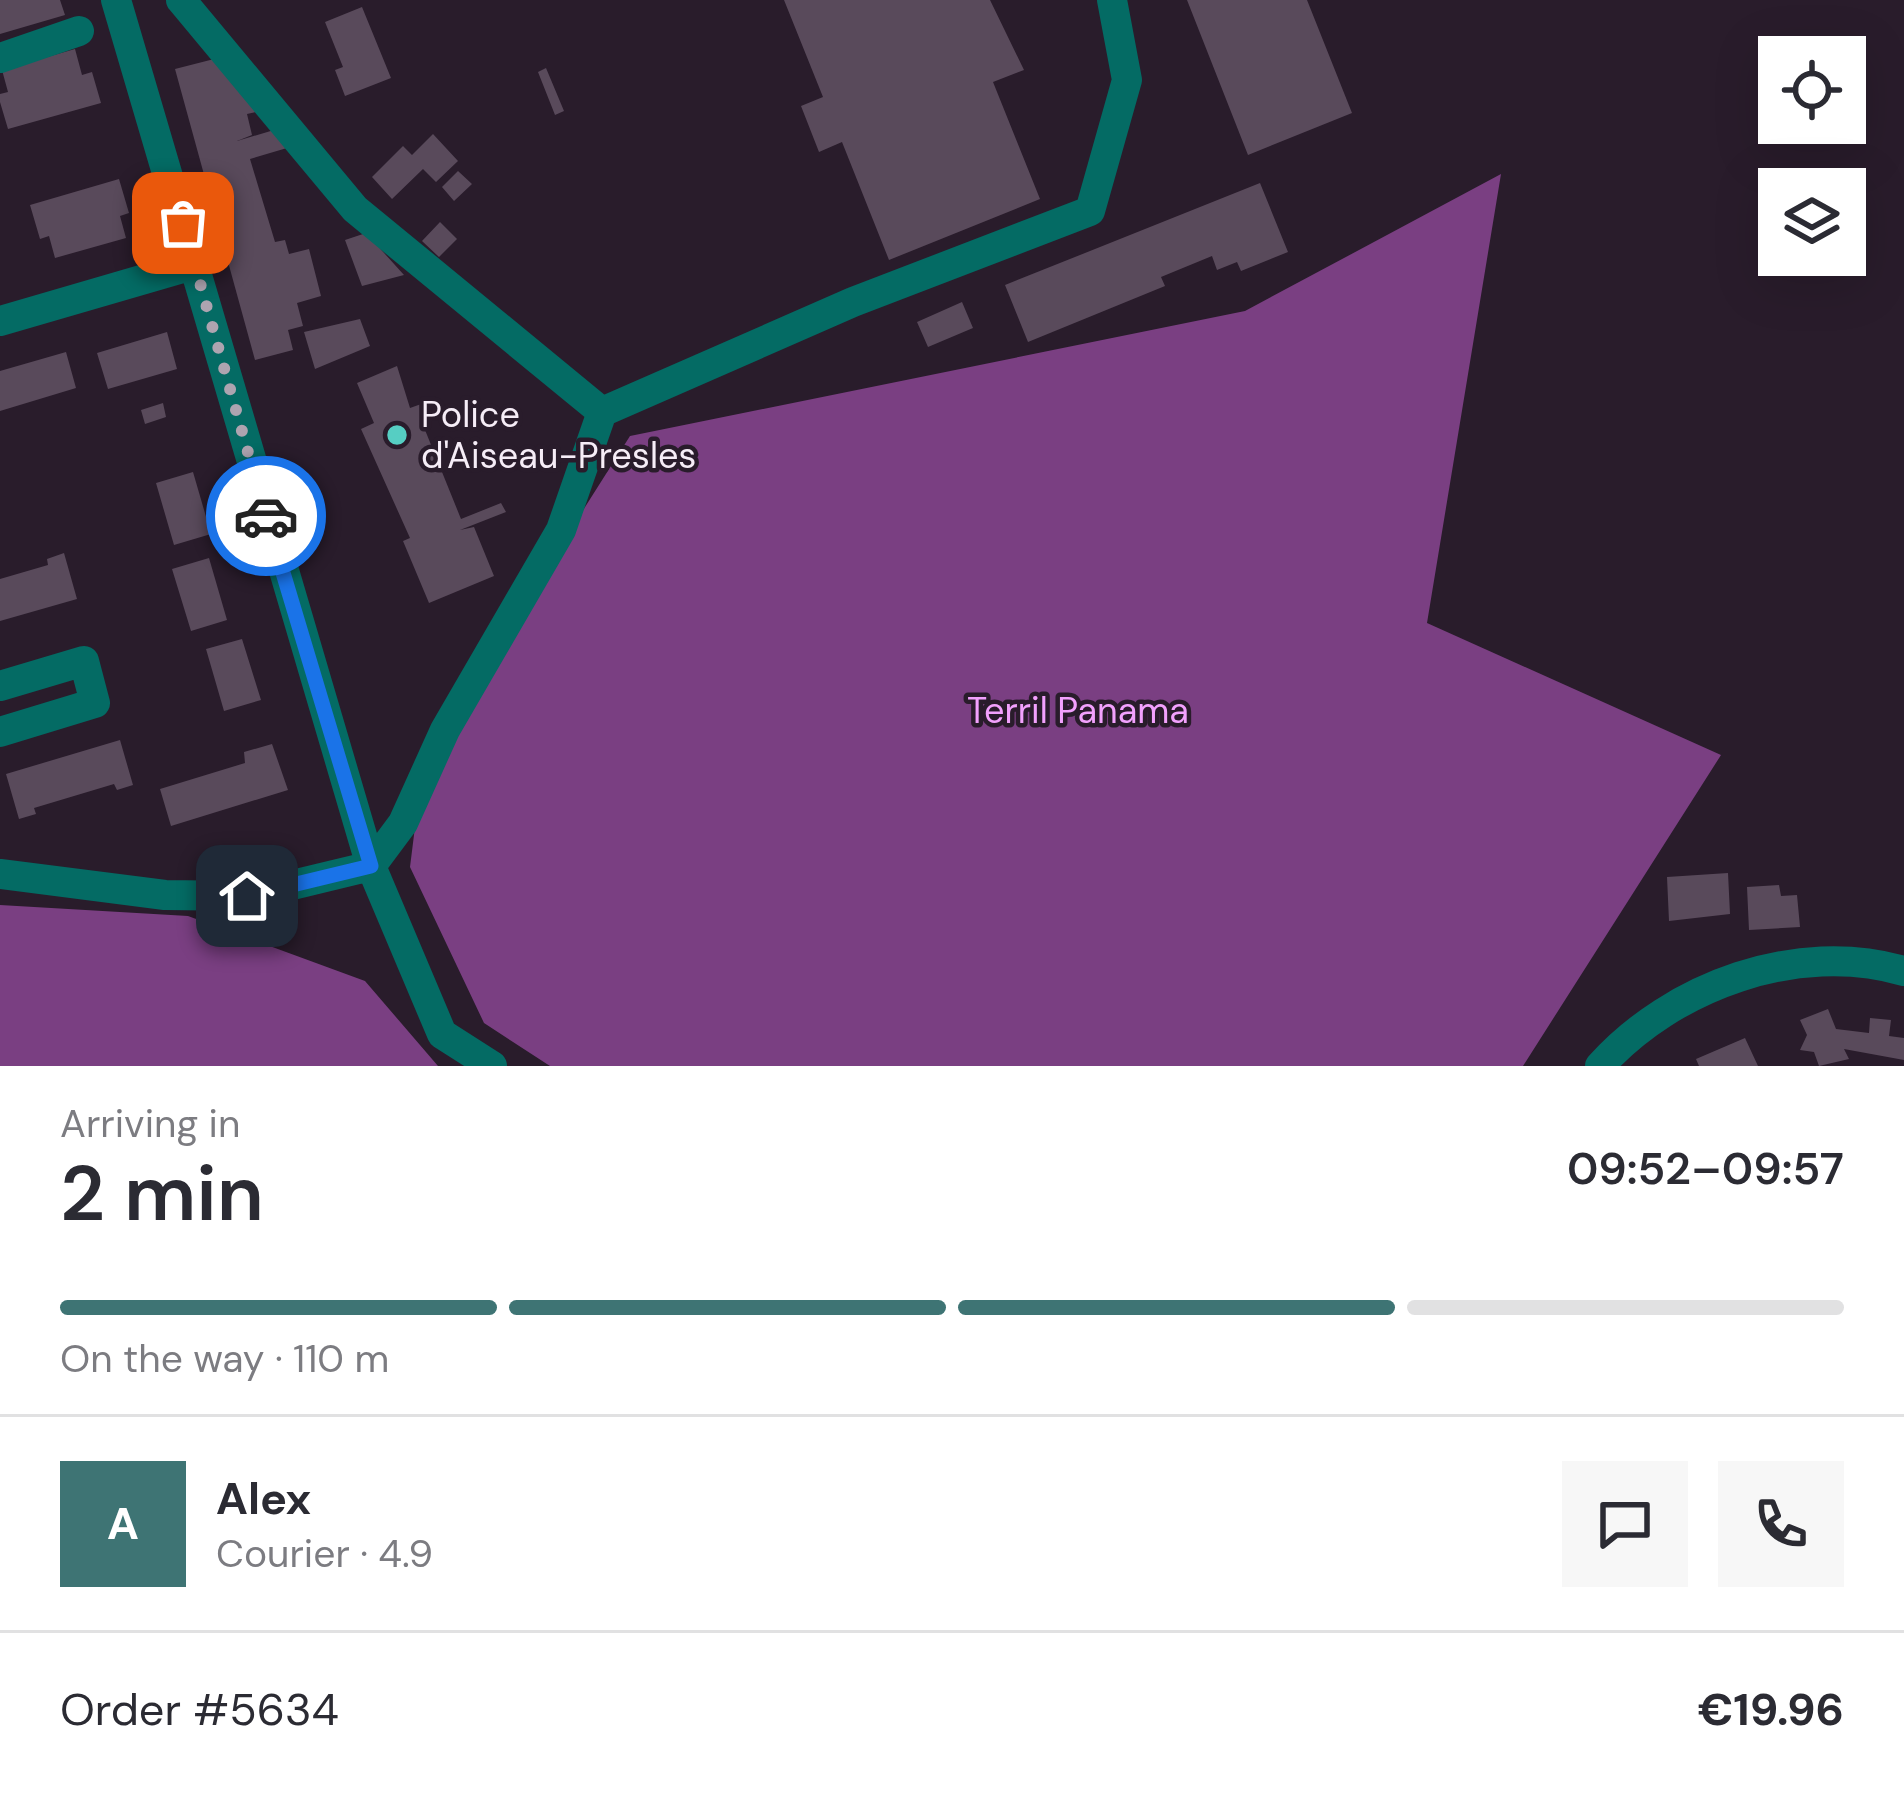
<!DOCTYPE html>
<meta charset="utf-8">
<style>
body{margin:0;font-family:"DM Sans",sans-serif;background:#f7f7f7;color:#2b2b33;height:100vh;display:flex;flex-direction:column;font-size:45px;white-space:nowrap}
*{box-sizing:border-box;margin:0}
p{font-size:39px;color:#7c7c81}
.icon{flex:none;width:66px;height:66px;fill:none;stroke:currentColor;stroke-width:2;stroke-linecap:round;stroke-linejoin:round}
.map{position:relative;height:1066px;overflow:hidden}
.sheet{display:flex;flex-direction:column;background:#fff;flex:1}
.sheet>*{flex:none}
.controls{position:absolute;left:1758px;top:36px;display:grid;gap:24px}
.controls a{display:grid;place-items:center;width:108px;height:108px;border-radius:0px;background:#fff;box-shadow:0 12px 48px #0002;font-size:60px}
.pin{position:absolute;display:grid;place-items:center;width:102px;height:102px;color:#fff;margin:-51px;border-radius:24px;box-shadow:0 6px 18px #0006}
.courier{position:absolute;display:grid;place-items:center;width:120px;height:120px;margin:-60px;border:9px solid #1a73e8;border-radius:50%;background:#fff;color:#222;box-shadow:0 3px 15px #0007}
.headline em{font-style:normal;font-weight:600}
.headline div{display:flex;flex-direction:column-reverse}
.headline{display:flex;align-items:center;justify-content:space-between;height:204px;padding:0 60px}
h1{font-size:78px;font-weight:600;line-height:90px}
.bar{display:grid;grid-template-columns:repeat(4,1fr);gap:18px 12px;align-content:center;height:144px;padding:0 60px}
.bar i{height:15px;border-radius:9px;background:#e1e1e2}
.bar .active{background:#3e7474}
.bar p{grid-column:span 4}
.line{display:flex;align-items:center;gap:30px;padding:0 60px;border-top:3px solid #e1e1e2}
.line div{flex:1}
.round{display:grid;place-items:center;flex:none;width:126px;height:126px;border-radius:0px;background:#f7f7f7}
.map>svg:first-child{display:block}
</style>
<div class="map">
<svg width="1904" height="1066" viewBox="0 0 1904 1066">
<rect width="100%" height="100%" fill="#291c2b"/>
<!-- forest -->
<path fill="#7a3f82" d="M1501 174 1427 623 1721 755 1523 1066H550L484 1023 410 867 423 763 630 436 1245 311Z
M0 905 188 916 365 981 438 1066H0Z"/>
<!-- building -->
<path fill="#594a5b" d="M0 0H60L65 15 0 34Z
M784 0H990L1024 70 993 82 1040 199 889 260 842 142 819 152 801 106 823 97Z
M1187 0H1307L1352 113 1248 155Z
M362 7 391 78 345 96 335 70 343 67 325 22Z
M75 49 82 75 92 72 101 103 8 129 0 102V94L8 92 2 70Z
M218 58 260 111 247 114 252 135 237 141 274 130 287 148 250 159 275 242 285 240 289 254 309 249 321 296 297 303 303 326 288 330 293 350 255 360 175 69Z
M546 68 564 111 555 115 538 72Z
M433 134 458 161 436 182 423 169 392 199 372 177 403 146 412 155Z
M458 171 472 184 454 201 442 187Z
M119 179 129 213 120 216 126 238 55 258 49 236 40 239 30 205Z
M1260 183 1288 252 1241 271 1237 262 1217 270 1212 256 1161 277 1165 286 1028 342 1005 285Z
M440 222 457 239 439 257 422 241Z
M366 233 404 275 362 286 345 240Z
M962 302 973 328 928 347 917 322Z
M360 319 370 346 315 369 304 332Z
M167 332 177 369 108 389 97 353Z
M66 352 76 388 0 411V371Z
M397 366 410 408 424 403 431 422 423 425 461 519 501 503 506 512 460 530 474 527 494 576 429 603 403 541 410 538 361 429 374 423 357 383Z
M163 403 166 417 145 424 141 410Z
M193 472 211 534 174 545 156 483Z
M64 553 77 599 0 621V579L48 565 47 559Z
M209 558 227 620 191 631 172 569Z
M242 639 261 700 224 711 206 649Z
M120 740 133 785 117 790 114 784 34 808 36 814 19 819 6 774Z
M272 744 288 790 171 826 160 789 245 763 244 752Z
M1728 873 1730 914 1669 921 1667 877Z
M1779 885 1781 896 1797 895 1800 927 1749 930 1747 887Z
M1828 1009 1836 1029 1869 1033 1870 1018 1891 1020 1889 1036 1904 1038V1060L1844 1049 1849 1059 1819 1066 1814 1052 1800 1050 1807 1035 1800 1020Z
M1745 1038 1758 1066H1699L1696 1059Z"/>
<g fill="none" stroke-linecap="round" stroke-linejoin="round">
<!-- minor -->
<path stroke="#046b64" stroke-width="30" d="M116 0 371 866 442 1034 492 1066
M181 0 355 209 602 412 561 530 445 730 403 823 371 866
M0 58 79 31
M0 321 196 264
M602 412 853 302 1090 211 1127 80 1112 0
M0 686 84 661 95 703 0 732
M0 874 165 895 247 896 371 866
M1600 1066C1672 986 1797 940 1904 971"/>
</g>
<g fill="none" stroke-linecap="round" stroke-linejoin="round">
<!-- done -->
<path stroke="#aea4b0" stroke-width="12" stroke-dasharray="0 21.6" d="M183 223 266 516"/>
<!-- route -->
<path stroke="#1a73e8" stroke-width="15" d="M247 896 371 866 266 516"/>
</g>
<!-- markers -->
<circle fill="#56cec3" stroke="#291c2b" stroke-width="4.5" cx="397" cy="435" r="12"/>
<g text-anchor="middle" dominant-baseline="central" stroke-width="9" stroke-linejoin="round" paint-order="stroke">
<!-- poi labels -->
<g font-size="36" fill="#f6edf7" stroke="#291c2b" text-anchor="start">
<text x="421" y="414">Police<tspan x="421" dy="41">d'Aiseau-Presles</tspan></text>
</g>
<!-- park labels -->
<g font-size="36" fill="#f2a1fd" stroke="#291c2b">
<text x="1078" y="710">Terril Panama</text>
</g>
</g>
</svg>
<div class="controls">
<a><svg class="icon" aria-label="locate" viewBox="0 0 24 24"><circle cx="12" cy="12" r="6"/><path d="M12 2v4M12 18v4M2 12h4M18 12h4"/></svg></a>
<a><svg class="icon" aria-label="layers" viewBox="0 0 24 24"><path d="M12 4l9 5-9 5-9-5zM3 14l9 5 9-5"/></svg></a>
</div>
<div class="pin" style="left:183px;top:223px;background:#ea580c"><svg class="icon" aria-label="bag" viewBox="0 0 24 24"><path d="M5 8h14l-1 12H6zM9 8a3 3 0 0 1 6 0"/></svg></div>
<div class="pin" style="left:247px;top:896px;background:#1f2937"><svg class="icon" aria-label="home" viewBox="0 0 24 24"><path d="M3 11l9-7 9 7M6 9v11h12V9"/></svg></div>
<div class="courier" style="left:266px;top:516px"><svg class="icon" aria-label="car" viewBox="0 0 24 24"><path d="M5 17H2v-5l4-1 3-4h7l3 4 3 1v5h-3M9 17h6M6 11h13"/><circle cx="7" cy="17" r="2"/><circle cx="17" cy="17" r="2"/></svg></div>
</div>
<section class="sheet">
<div class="headline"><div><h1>2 min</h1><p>Arriving in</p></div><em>09:52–09:57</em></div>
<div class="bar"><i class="active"></i><i class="active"></i><i class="active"></i><i></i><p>On the way · 110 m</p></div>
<div class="line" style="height:216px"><b class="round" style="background:#3e7474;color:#fff">A</b><div><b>Alex</b><p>Courier · 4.9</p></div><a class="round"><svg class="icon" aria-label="chat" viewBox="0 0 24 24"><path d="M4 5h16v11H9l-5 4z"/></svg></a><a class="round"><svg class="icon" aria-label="phone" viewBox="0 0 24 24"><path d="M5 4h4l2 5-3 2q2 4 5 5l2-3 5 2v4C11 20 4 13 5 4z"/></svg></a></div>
<div class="line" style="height:156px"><div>Order #5634</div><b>€19.96</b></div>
</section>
